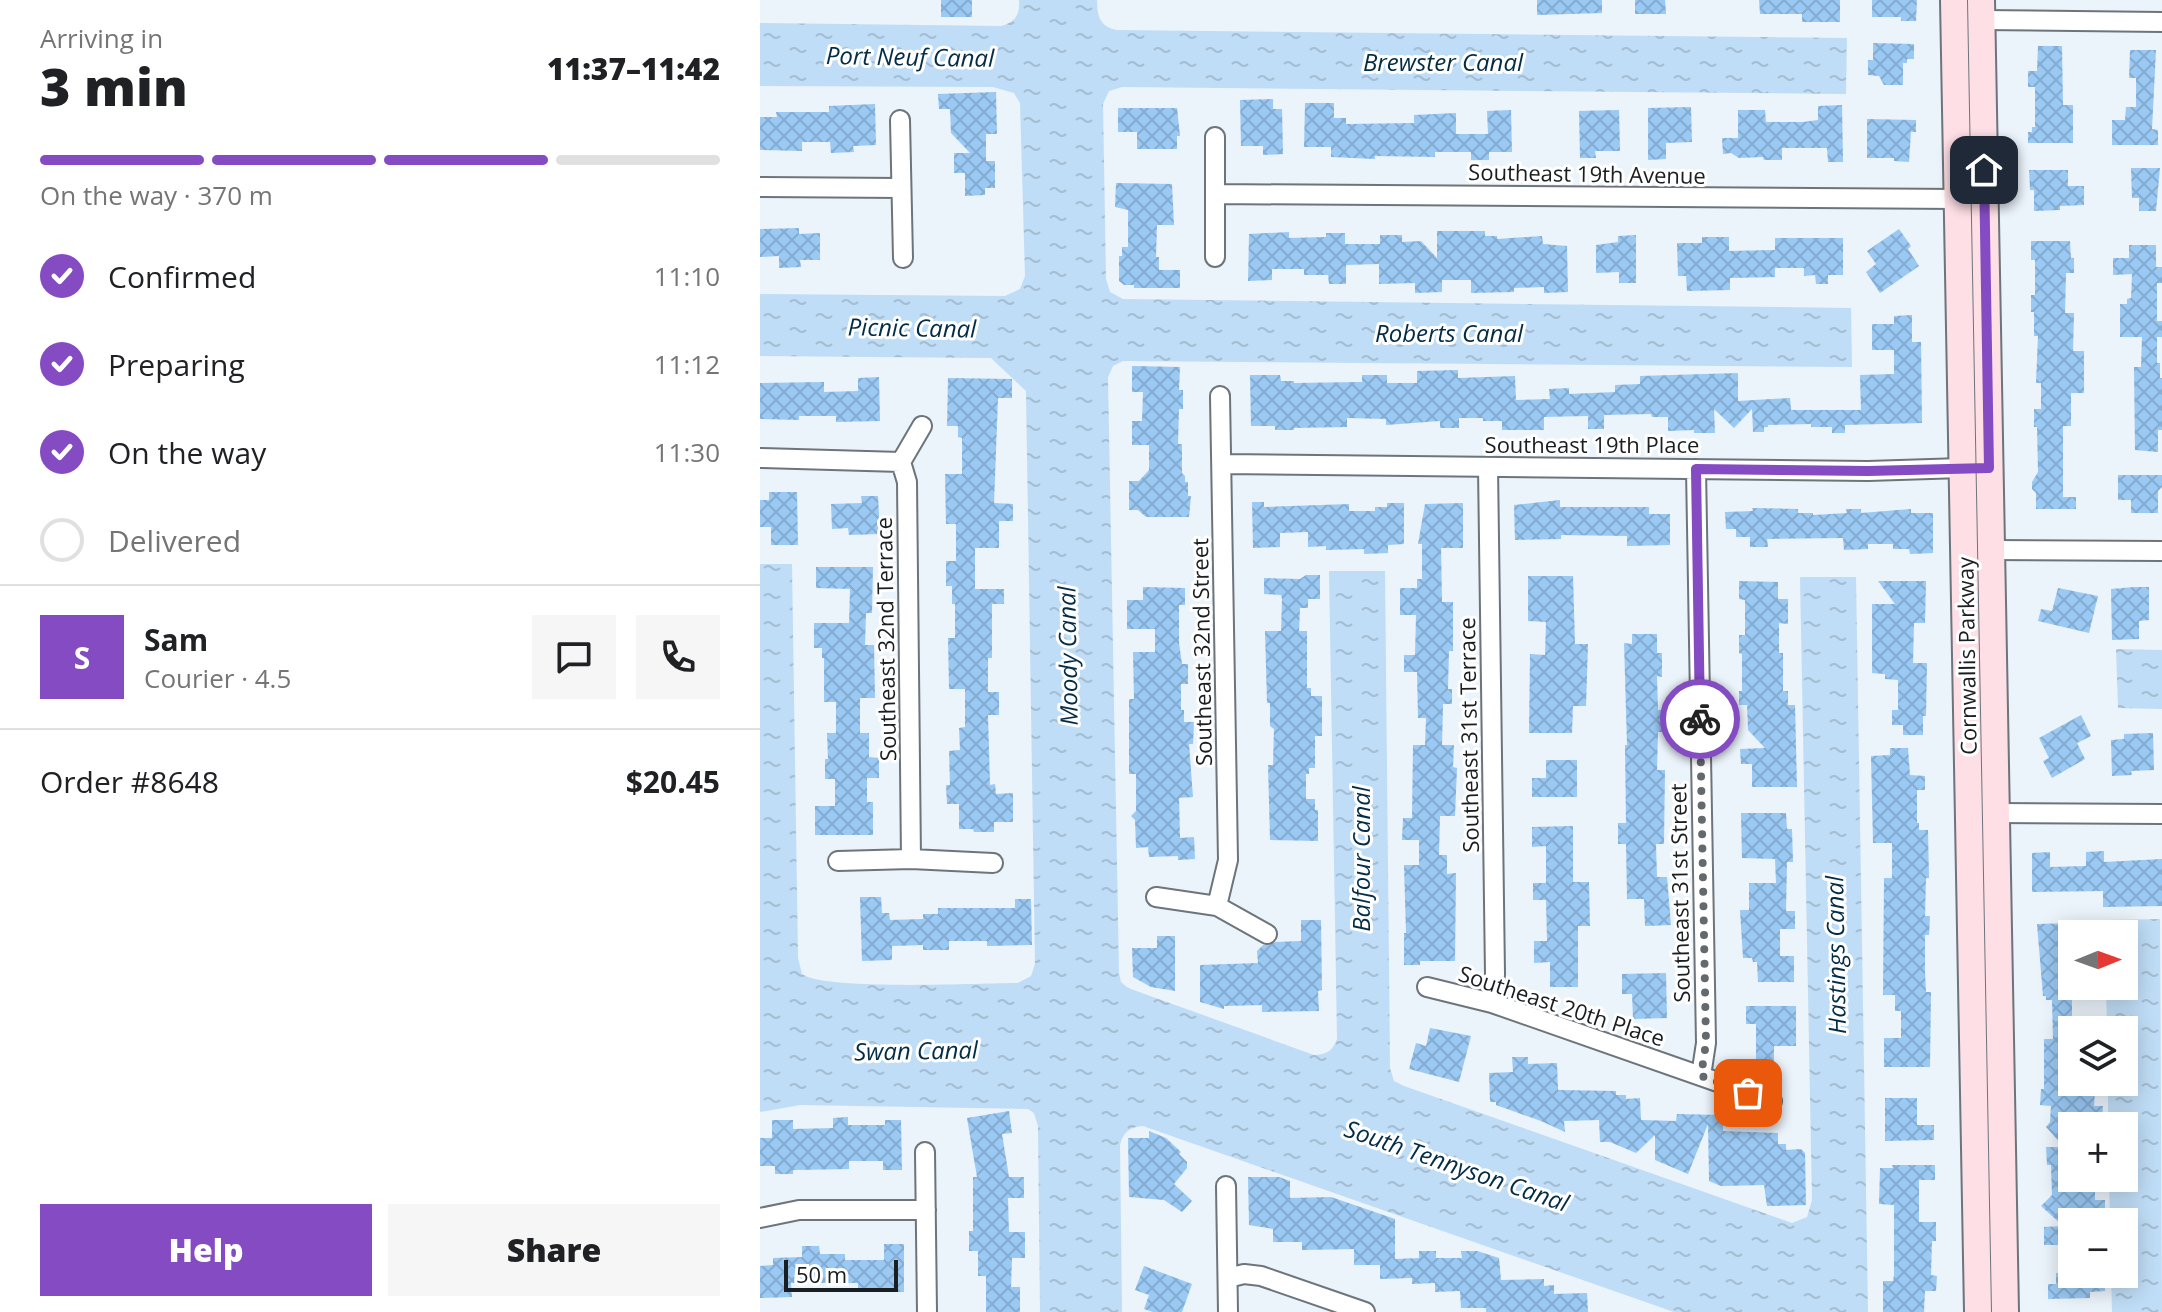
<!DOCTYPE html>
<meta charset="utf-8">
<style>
body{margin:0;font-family:"Open Sans",sans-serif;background:#f6f6f6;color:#202124;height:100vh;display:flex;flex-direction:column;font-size:30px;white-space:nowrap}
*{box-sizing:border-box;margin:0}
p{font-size:26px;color:#757577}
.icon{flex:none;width:44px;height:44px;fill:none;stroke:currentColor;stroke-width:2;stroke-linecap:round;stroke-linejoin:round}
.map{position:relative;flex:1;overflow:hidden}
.details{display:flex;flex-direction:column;background:#fff;width:760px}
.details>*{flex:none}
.needle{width:52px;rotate:89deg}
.buttons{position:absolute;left:1298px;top:920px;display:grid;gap:16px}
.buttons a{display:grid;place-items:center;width:80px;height:80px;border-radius:0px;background:#fff;box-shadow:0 4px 20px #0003;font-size:40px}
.scale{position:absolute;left:24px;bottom:20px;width:114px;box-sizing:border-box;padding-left:8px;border:4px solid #1b1e20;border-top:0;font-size:22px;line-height:28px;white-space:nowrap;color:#1b1e20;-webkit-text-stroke:6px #fff;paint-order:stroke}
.pin{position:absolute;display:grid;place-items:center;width:68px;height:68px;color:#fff;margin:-34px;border-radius:16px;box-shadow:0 4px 12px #0006}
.courier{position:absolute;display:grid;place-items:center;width:80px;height:80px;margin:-40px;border:6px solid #844bc2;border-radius:50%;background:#fff;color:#222;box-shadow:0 2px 10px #0007}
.head em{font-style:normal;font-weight:800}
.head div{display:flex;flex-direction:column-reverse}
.head{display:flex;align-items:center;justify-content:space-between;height:136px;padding:0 40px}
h1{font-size:52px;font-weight:800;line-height:60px}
.bar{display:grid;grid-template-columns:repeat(4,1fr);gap:12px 8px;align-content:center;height:96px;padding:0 40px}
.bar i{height:10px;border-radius:6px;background:#e0e0e0}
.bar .selected{background:#844bc2}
.bar p{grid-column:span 4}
.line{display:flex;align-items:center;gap:20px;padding:0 40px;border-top:2px solid #e0e0e0}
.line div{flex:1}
.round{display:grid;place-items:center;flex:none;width:84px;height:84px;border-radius:0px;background:#f6f6f6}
ol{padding:0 40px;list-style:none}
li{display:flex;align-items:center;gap:24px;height:88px}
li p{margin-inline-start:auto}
li .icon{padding:8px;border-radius:50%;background:#844bc2;color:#fff;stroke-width:4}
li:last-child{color:#757577}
li i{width:44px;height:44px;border:4px solid #e0e0e0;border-radius:50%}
.primary-button{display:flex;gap:16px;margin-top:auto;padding:16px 40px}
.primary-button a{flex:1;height:92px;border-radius:0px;background:#844bc2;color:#fff;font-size:32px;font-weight:800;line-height:92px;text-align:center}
.primary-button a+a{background:#f6f6f6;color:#202124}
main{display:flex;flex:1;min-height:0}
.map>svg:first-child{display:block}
</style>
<main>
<section class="details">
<div class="head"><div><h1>3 min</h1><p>Arriving in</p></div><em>11:37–11:42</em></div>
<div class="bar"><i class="selected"></i><i class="selected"></i><i class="selected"></i><i></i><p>On the way · 370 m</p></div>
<ol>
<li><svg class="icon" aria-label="check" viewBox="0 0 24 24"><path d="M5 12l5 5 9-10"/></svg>Confirmed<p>11:10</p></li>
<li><svg class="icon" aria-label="check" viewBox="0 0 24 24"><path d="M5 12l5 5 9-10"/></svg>Preparing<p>11:12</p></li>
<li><svg class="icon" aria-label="check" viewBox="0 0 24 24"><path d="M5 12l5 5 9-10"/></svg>On the way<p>11:30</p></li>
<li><i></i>Delivered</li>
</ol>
<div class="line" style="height:144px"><b class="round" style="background:#844bc2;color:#fff">S</b><div><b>Sam</b><p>Courier · 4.5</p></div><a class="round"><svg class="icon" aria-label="chat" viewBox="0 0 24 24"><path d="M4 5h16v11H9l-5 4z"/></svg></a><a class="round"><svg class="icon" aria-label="phone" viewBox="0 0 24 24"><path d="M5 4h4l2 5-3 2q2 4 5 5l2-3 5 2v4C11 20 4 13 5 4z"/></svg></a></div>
<div class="line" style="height:104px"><div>Order #8648</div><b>$20.45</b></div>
<div class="primary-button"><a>Help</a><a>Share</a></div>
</section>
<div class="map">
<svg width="1402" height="1312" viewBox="0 0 1402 1312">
<defs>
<pattern id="water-ripples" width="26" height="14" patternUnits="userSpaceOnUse" patternTransform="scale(2)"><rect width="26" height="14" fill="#bfddf6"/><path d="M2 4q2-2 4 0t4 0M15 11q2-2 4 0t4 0" fill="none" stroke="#a4bdd3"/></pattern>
<pattern id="building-cross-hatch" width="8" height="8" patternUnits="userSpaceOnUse" patternTransform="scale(2)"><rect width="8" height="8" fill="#9ac9f4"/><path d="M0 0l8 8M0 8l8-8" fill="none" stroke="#84acd1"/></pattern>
</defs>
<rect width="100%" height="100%" fill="#ebf3fb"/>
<!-- water -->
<path fill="url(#water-ripples)" d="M259 0H337C337 16 340 27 357 30L1087 38 1086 94 362 87 349 91 343 104 346 279 350 292 363 299 1091 308 1092 367 363 361 353 366 348 377 359 973 361 982 368 988 554 1055C567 1055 573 1050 577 1039L569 571H625L630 1068 634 1081 644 1086 1032 1223 1047 1217 1052 1200 1040 577H1096L1108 1312H914L383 1126C370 1127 363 1132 360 1145L362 1312H280L278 1126 274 1113 268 1109 40 1105 0 1112V564H32L38 958 42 974C65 991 221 983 258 983L271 976 275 964 266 391 231 358 0 356V294L245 296 260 289 265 276 260 103 254 93 233 87 0 86V23L241 26C256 22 260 14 259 0Z
M1356 649 1402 650V709L1358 708Z
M1400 919 1402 1312H1352L1351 1274H1364V1222H1350L1349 1178H1364V1126H1348V1082H1364V1030H1347L1346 986H1364V934H1345V920Z"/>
<!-- building -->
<path fill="url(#building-cross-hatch)" d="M181 0H212V17H181Z
M777 0H842V13L777 15Z
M875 0H905L906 14H875Z
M999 0H1080V22H1042V14H1000Z
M1112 0H1157L1156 21H1141V17H1112Z
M1113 43 1154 44V59H1147V63H1143V85H1124L1119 76 1108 75V60H1113Z
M1278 46H1302L1303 105H1313V143H1268V132H1272V127H1275V87H1268V71H1277Z
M1370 50H1396L1392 129 1398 130V145H1352V120H1365L1366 107H1376V78H1369Z
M236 92 237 134H226V161H235V188H225V195L205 196V173H194V153H210L191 133 190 109H179L178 94Z
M513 99V109H522L523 154 503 155V146H481L480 100Z
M545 103H574V118H586V124L654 123V115L696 113V134H728L727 111 751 110 752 152H729V160H711V152H675V157L615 156V159L571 157V147H544Z
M115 104 116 145 93 146 94 152 71 153 70 142H42V151L0 150V117H17L16 112H69V106Z
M1082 105 1083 162H1068L1067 148H1022V160H1004L1003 157 979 158 971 153 963 154 962 138H978V110H1005L1006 122H1043L1058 120V106Z
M931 107 932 142 906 143V159L888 160V108Z
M358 108H417L420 136H417V149H377V132H358Z
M859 110 860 151H835L836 158H820L819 111Z
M1107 119 1156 120V132H1151L1149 162 1134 161V158H1107Z
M1371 168H1400L1396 211H1379V198H1372Z
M1269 170H1308V186H1324V205L1300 206V210L1274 211V190H1270Z
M356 183 412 184 414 225H397L396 257H399V270H420V288H374V285H364L359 281V256H362V247H368V210L355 207Z
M39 228V234L60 233V260H40L41 267 19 268V256L0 257V229Z
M1139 229 1151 246 1148 249 1159 266 1120 293 1106 272 1116 264 1107 251Z
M677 231H725V236H737V239L782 236 783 244 807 246 808 292 784 293V287L754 288V292L711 293V280H682V292L655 293V283L619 284V264L586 265V284H569L568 275H544V269H512V280L488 281 489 234 529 232V238L566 237V233H585V244H620V235H642V242L661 241 677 258Z
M876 235V283H859V272L836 273V245L858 242V236Z
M942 237H969V251L1015 250V238H1083V275H1068V284H1056L1055 275 1044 276V268H1015V277L970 278V290L927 291 926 276H918L917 243H942Z
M1271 241H1310L1311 258H1314V273H1306L1305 313H1314L1313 351H1324V393H1311V426H1303V497H1316V509H1276V493L1272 489V482L1278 472 1277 427H1274V409H1281V383H1276L1278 336H1274V312H1271V295H1275V260H1271Z
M1369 245H1396V267H1402V283H1397V321H1402V337H1397V363H1400V378H1402V430H1398V452L1375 450 1374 367H1381L1382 337H1360V304H1367V299L1371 298 1372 274 1353 275V258H1369Z
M1152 315V342H1161L1162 423 1085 425V433H1072V427H1051V424L1008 425V427H1004V432H993L992 409 974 428 954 409 955 433H934V430L908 431V417H892L891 414 844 415V429H828V416L784 417V430H742V421H723V418H699V428H680V421L626 425V419L587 418V427L534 428V430H515V426H491L490 375H520L521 381H534V383L602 382V375H627V383H657V371L698 370V378L755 376 756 400 790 399 789 389 809 388V394L855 392V385L880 384V376L978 373V401L1030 398 1031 410H1101L1100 375 1134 374V350H1112V324H1134V316Z
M372 366 420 367 419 390H423V409H419L418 444H422V473L425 476V482H428V496H431L429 517H386L378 510H369V481H379L389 470V445H372V421H382L383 392H372Z
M119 377 120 421 76 422V416H39V420L0 419V383L64 382V392L98 391V378Z
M188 378 252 379V398H238L234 503 253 504V521H239V548H215V589H244V604H232V658H228V692H239V715H228L230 785 235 784 236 794 253 793V822H234V832H214L213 829H199V804H187L186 785H190L189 751 200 750 199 728 205 727V689H189L188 638H195V604H192V586H186V561H196V524H186L185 474H202V438L198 437V426H187Z
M1358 475H1402V487L1398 491V513H1371V500H1358Z
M9 492H37L38 545H11V527H0V500H9Z
M101 496H118L120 534 89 535 88 528 72 529 71 504 102 503Z
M800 500V507H889V514H910V545L867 546V536L801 535V539L755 540 754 505Z
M492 502H504V507L589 504V511H615V507H627V503H644V544L628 545V553L604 554V549L566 550V546L548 547V532L520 533V547L493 548Z
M703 503V548H681L682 602H693V651H689L688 689H692V704H683L682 745H694L693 767 697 768 695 816H680L679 855H687V874L696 873 695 961H660V965H644V933H646L644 865H659V840H642L643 818H652L653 745H665L666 718H658L657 672H644V655H655L656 615H640V588H657V579H662V544H658L665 504Z
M992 508 1038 509V513H1053V515L1087 513 1086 509H1101V513L1151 509V513H1173V553L1150 554 1149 549H1133V544H1108V549L1084 550 1083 538 1007 539 1008 547H990V537H976V529H966L965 512 993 511Z
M56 567H113L112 613H106L105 645H114L115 698H100V733H109V757L119 758V778H107V802H113V835H55V806H75V779H65V759H68L67 733H76V702H64V658H62V648H54V623H89L90 589 56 588Z
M546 575H560V599H548V608H540L539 631H547V688H551V696H562V736H555V768H549V774H546V799H555V810H558V841L510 840 508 765H513L514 729 510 726V703H507L505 631H521L522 599 521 595 504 594V578L540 579Z
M768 576H813L815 644H828L826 706H813L812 733H769L770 654 785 655 786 622 768 621Z
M979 581 1018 582V599H1028V624L1019 623V653H1023V691H1028V705H1035L1037 787H992V764H981L980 749 1005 748 988 730 987 705H979V691H982V654L979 653V635H985V600L979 599Z
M1118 581H1166L1165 623H1154L1153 663H1167L1166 716H1163V735H1143V725H1132V710H1138V680L1125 679V674L1112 673V604H1135Z
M383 587 425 588V605H419V643L422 664H428V684H421V710H424V722H434L433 744H429L433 797 419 798 420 838 434 837 435 859 418 860V856L389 857 388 847 376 848 375 820 371 816 376 811V774H369V699H374L373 652H395V629H367V600H383Z
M1374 587H1389V620L1379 621V639L1352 640 1351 589Z
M1298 588 1338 596 1329 633 1278 621 1281 609 1292 611Z
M872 634H897V653H902V677L897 676 898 710H904L905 732H898L897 770H905L904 844H896L897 877H907L911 925 885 926 884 899H867L866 844H858V823H866L865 745H867L864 643 872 644Z
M1321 715 1331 736 1317 743 1325 759 1292 778 1283 761 1289 758 1279 738Z
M1393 733 1394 770 1371 771 1372 775 1352 776 1351 740 1364 739V734Z
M1130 748H1148L1150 775 1165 776V790H1157V823H1159V830H1168L1169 878H1166L1165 916H1170L1169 935H1165V972L1166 992H1171L1170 1067H1124V1038H1141V1011H1135V995H1123L1124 878H1132V843H1113L1111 756 1130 755Z
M786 760H817V797H772V778H786Z
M981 813H1026L1027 829H1032L1033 862H1027L1026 911H1035V929H1020V956H1034V982H998L997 962H993L992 958H983L980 910H989V883H1016L1015 859 982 858Z
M813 826V882H829L830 926H818V987H790V962L774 963V941H787L786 900H773V883H786V846L772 847V827Z
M1344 851V862L1402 859V906L1343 907V891L1272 892V853L1290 852V867L1326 866V852Z
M100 897H121L122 913H129L130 920 163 919V914H178V908H255V899H271L272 945 227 946V941H189V950H163V945L132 946V960L102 961Z
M541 920H561L562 990 558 991 559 1011 502 1012V1005L464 1006V1009L440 1002V965L498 963 497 951 503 945 516 942 541 941Z
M1312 923V1090L1335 1091 1334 1106H1343L1342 1126H1312V1178H1335V1200H1345V1222H1312V1274H1345V1291L1330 1292V1298L1288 1299V1284H1296V1273H1301L1300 1245H1284V1227L1303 1226 1281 1206 1292 1195 1291 1165H1287L1286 1147H1304L1286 1127 1290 1122 1291 1106 1280 1105 1281 1089H1284V1039H1293L1292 1000H1286V996H1283L1277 924Z
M397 936H415V991L391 987 373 977 372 948H397Z
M906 973 907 1018 873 1019 872 994H862V974Z
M986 1006H1036V1046H1014V1062H996V1024H986Z
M670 1028 711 1036 699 1082 649 1069 656 1043 666 1046Z
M752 1057H768V1064L797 1063 798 1090 856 1091V1095H866V1099L880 1098 881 1120 916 1121 917 1114 963 1115V1131L1018 1133V1144H1026V1150L1041 1149 1045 1153 1046 1205 1007 1206 1004 1185 961 1186 949 1181 948 1124 928 1174 895 1160V1135L876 1153 850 1142H840L839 1120 804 1121 805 1132 781 1121 736 1105V1102H730L729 1073 753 1072Z
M1125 1098H1157V1125H1174V1140L1125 1141Z
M249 1111 252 1133 242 1134 249 1177H264V1198H248L249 1232H265V1258H252L251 1287H260V1312H226V1276H218V1251H209V1231H213V1177H217L207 1118Z
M88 1117V1125H125V1120H141L142 1170H123V1161H89V1169L33 1170V1174H15V1166H0V1138H12V1120H33V1129L73 1128V1118Z
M389 1131 406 1138 421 1152 419 1154 427 1162V1168L414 1184 432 1201 422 1212 404 1200 369 1197 368 1138H389Z
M1132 1165H1175V1180H1159V1222H1176V1241H1172L1171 1275 1177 1276 1176 1291H1165L1164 1312H1123V1281H1133L1134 1275V1205L1119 1204 1120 1168H1133Z
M488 1177H519L530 1181V1198L571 1197 635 1219V1259L659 1258V1251H676V1258H702L701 1251H717L739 1258 741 1280 784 1279V1286L794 1285V1294L827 1293 828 1312H726V1308H701L700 1291 675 1292V1283L652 1284V1278L620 1279V1265H594V1249L542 1250V1242H513V1229L489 1225Z
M124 1244H144V1292L98 1291V1283H31L32 1297 0 1298V1266L13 1265V1258L42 1257V1246H59L60 1254H85V1260H124Z
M384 1266 432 1284 422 1312H393L384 1309 389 1295 375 1290Z"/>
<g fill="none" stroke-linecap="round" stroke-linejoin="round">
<defs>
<path id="street" d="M1222 20 1402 22
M140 120 143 258
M0 187 141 188
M455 194V137
M455 257V194L1199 199
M460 396 468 860 457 906 507 934
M0 458 141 462
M463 464 1108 471 1202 468
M728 467 735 974 732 1003
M936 469 946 1043 941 1076
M1231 550 1402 551
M1237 813 1402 814
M151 859 233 863
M78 861 151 859 147 482 141 462 162 426
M396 897 457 906
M667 987 732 1003 1012 1101
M165 1152 167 1312
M466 1186 468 1312
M0 1218 39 1210H166
M468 1278 484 1274 501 1276 605 1312"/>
<path id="secondary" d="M1194 0 1218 1312
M1221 0 1245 1312"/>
</defs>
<!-- street casing -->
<use href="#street" stroke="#6d747b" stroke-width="22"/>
<!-- secondary casing -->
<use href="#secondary" stroke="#6d747b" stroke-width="30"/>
<!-- street -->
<use href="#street" stroke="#fff" stroke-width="18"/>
<!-- secondary -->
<use href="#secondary" stroke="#fddfe5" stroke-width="26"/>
</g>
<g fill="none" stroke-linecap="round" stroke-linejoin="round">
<!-- done -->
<path stroke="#64696d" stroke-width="8" stroke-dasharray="0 14.4" d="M940 719 946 1043 941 1076 988 1093"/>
<!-- route -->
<path stroke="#844bc2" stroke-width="10" d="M940 719 936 469 1108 471 1229 468 1224 170"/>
</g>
<g text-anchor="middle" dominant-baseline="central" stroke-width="6" stroke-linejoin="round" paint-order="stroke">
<!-- street labels -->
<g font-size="22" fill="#1b1e20" stroke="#fff">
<text transform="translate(827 173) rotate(1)">Southeast 19th Avenue</text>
<text x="832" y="444">Southeast 19th Place</text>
<text transform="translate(125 639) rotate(-91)">Southeast 32nd Terrace</text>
<text transform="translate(441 652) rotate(-91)">Southeast 32nd Street</text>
<text transform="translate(1206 656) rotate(-91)">Cornwallis Parkway</text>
<text transform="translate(708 735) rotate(-91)">Southeast 31st Terrace</text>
<text transform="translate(919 893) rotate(-91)">Southeast 31st Street</text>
<text transform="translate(802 1005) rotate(18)">Southeast 20th Place</text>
</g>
<!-- water labels -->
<g font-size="24" font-style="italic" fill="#032c47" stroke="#fff">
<text transform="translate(150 56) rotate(1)">Port Neuf Canal</text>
<text x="683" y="61">Brewster Canal</text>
<text transform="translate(152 327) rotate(1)">Picnic Canal</text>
<text x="689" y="332">Roberts Canal</text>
<text transform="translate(307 656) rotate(-91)">Moody Canal</text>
<text transform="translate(600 859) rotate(-90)">Balfour Canal</text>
<text transform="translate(1075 955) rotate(-91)">Hastings Canal</text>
<text transform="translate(156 1050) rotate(-1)">Swan Canal</text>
<text transform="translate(697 1165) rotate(19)">South Tennyson Canal</text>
</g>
</g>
</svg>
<div class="buttons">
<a><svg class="needle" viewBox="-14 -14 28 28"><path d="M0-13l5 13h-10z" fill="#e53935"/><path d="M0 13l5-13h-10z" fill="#757577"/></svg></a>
<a><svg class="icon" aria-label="layers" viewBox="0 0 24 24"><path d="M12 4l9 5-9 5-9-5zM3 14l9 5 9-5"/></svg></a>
<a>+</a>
<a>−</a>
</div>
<div class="scale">50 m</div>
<div class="pin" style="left:988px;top:1093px;background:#ea580c"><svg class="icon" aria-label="bag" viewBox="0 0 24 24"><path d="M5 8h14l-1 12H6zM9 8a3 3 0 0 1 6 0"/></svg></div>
<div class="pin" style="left:1224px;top:170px;background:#1f2937"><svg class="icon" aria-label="home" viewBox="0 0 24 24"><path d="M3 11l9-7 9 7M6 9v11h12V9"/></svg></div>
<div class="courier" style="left:940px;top:719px"><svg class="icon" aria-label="bike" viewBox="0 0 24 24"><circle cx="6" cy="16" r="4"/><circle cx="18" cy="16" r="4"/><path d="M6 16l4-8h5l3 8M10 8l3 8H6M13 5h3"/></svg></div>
</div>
</main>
